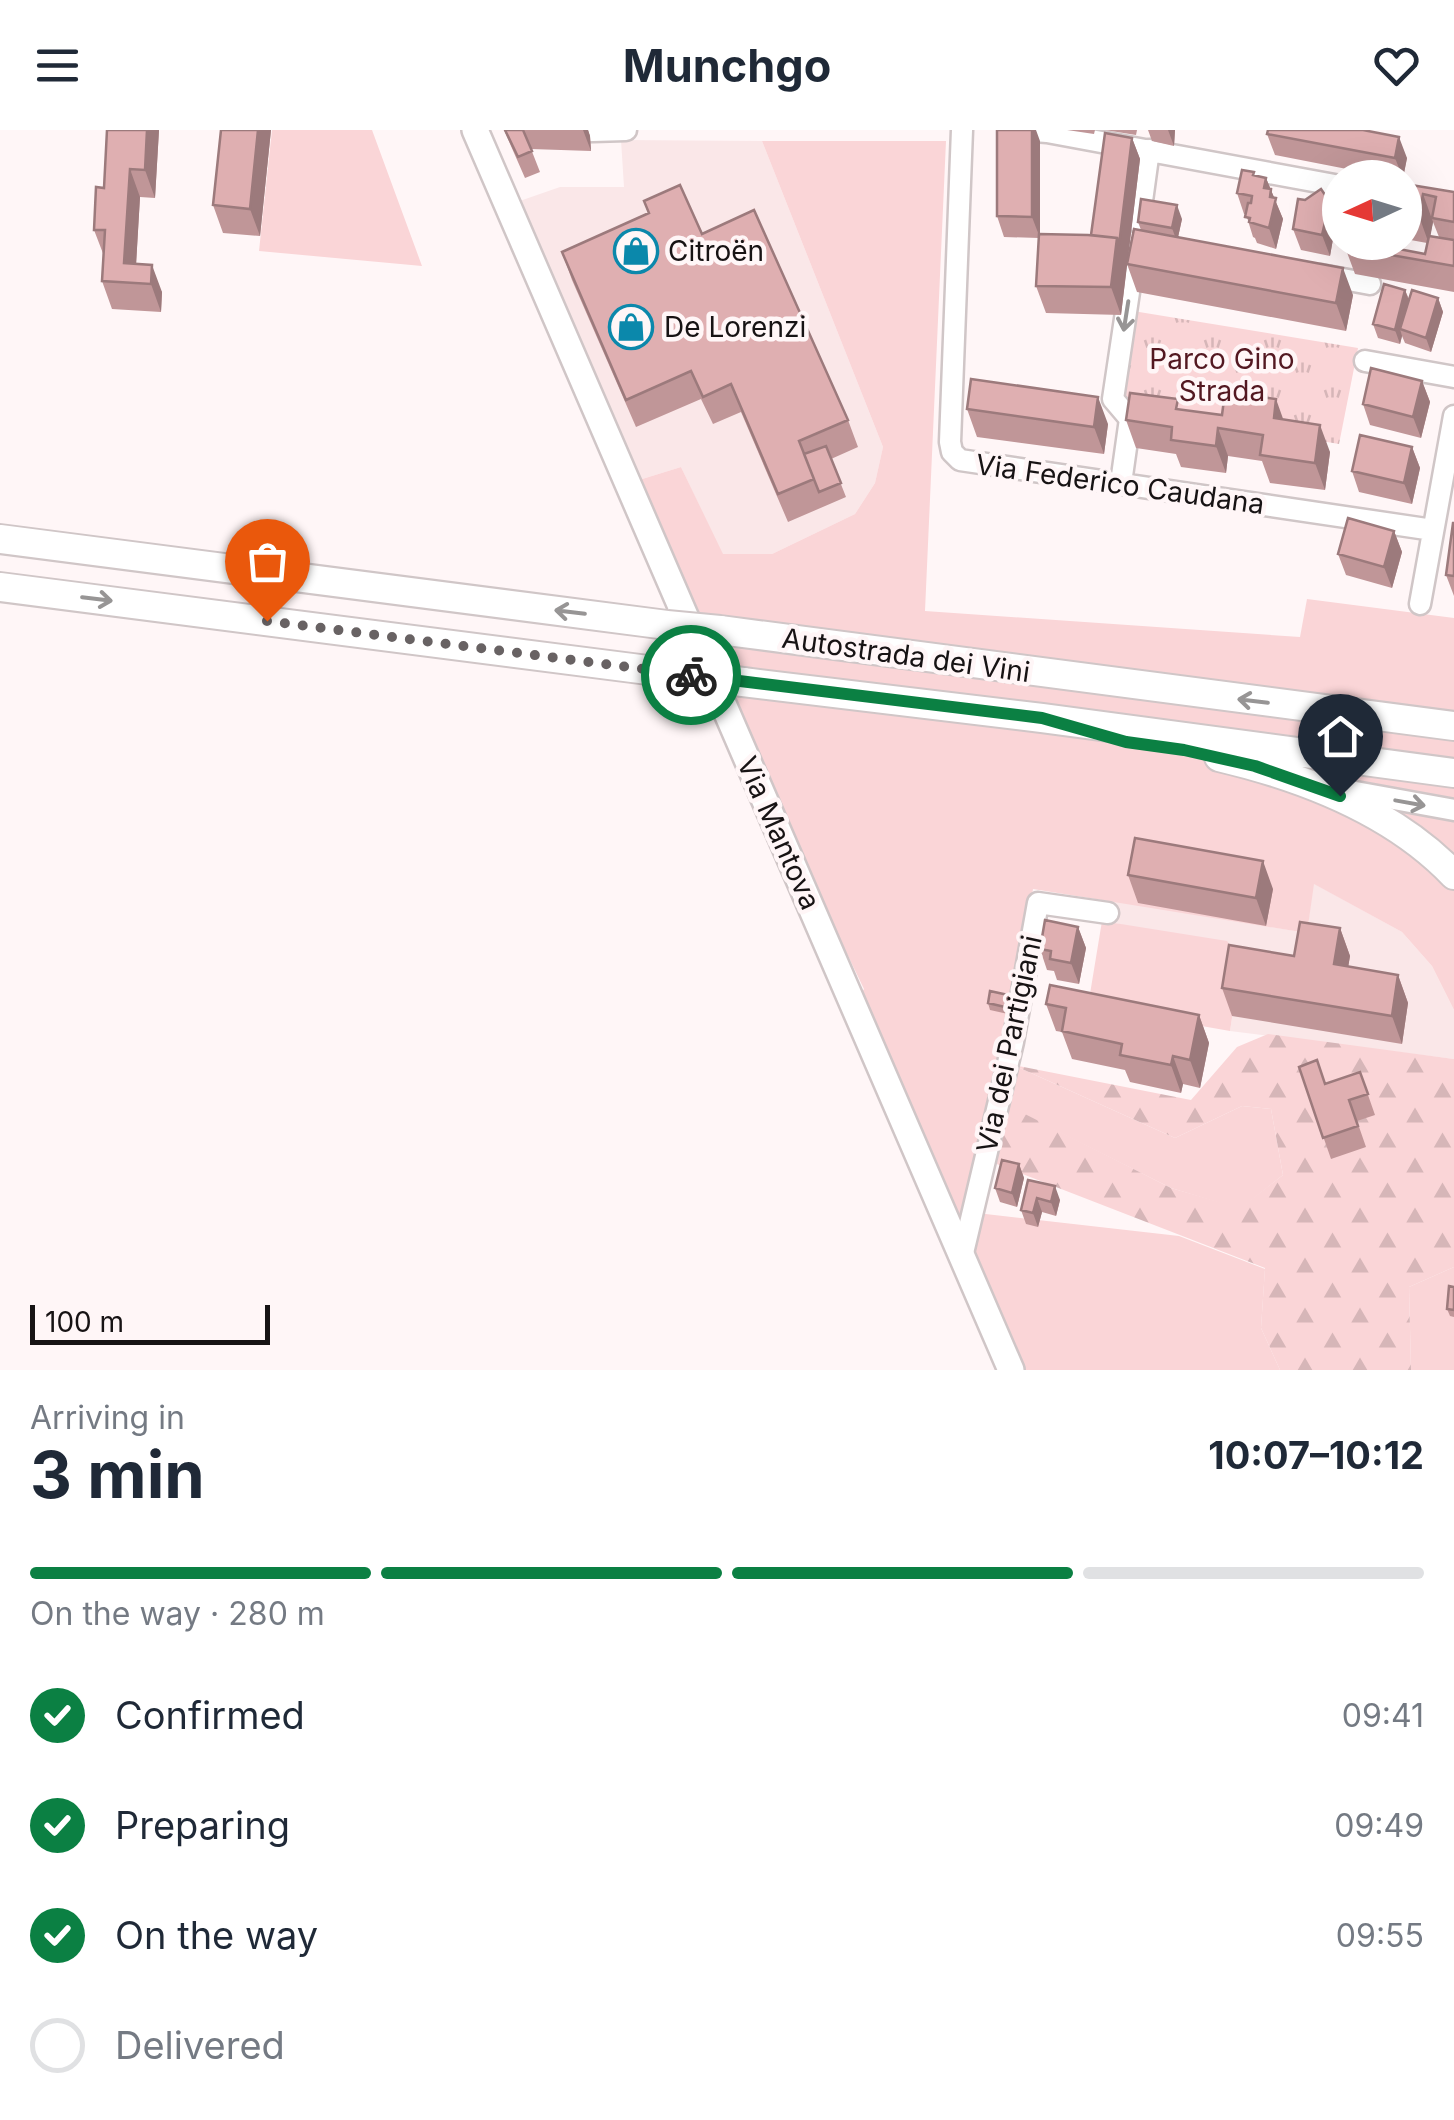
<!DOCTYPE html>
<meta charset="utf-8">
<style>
body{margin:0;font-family:Inter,sans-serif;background:#f6f6f7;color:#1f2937;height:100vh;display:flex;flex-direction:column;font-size:38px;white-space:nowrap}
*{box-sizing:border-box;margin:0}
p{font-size:32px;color:#747a83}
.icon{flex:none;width:55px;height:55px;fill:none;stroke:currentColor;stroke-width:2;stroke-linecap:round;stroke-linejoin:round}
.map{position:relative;height:1240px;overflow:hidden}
.sheet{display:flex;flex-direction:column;background:#fff;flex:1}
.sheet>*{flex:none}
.needle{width:65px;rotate:266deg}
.fabs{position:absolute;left:1322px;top:30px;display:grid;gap:20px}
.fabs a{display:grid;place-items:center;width:100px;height:100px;border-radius:50%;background:#fff;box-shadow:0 10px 40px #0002;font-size:50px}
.scale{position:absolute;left:30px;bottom:25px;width:240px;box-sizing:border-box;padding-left:10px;border:5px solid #171314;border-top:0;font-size:28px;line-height:35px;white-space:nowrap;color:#171314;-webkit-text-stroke:8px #fff6f7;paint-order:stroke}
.pin{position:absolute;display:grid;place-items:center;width:85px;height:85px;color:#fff;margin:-102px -42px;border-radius:50% 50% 50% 0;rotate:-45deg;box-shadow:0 0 10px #0007}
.pin .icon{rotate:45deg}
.courier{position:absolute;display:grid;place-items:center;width:100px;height:100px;margin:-50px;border:8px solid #0b8043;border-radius:50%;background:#fff;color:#222;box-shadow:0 2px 12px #0007}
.head em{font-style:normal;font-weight:700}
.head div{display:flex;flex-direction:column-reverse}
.head{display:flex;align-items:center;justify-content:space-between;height:170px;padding:0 30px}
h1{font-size:65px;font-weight:700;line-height:75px}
.bar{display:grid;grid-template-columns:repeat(4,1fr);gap:15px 10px;align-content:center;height:120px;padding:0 30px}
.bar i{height:12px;border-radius:8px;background:#e0e1e3}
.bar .active{background:#0b8043}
.bar p{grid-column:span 4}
ol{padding:0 30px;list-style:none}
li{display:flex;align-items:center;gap:30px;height:110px}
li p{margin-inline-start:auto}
li .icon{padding:10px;border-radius:50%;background:#0b8043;color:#fff;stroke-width:4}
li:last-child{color:#747a83}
li i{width:55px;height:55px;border:5px solid #e0e1e3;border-radius:50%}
header{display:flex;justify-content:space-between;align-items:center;height:130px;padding:0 30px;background:#fff;font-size:45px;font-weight:700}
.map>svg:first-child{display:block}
</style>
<header><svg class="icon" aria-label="menu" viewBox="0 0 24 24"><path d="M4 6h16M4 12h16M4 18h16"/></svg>Munchgo<svg class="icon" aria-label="heart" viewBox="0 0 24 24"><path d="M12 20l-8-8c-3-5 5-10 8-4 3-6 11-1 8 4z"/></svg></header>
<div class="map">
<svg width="1454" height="1240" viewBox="0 0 1454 1240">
<defs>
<pattern id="forest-firs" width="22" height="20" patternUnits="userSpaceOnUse" patternTransform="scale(2.5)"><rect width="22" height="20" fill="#fad5d7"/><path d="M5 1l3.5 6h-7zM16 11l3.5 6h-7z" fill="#d6b6b8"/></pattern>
<pattern id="park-tufts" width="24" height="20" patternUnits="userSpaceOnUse" patternTransform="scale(2.5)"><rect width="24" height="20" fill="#fad5d7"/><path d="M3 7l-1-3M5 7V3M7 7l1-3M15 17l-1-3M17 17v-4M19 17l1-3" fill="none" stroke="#d6b6b8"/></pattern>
</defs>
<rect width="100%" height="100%" fill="#fff6f7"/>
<!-- built -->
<path fill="#fae7e8" d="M621 10 762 11 883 317 875 353 855 384 772 424H722L681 337 639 350 514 73 560 57H624Z
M1313 753 1402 802 1432 836 1454 880V929L1230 901 1241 829 1112 792 1115 771 1307 803Z"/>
<!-- grass -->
<path fill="#fad5d7" d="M272 0H372L422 136 259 121Z
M762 11H946L925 481 1300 507 1307 469 1454 488V880L1432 836 1402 802 1314 754 1307 803 1033 759 1017 858 1013 935 1175 1008 1242 976 1271 979 1283 1045 1240 1079 1171 1058 1003 974 977 1083 1179 1106 1265 1139 1261 1198 1280 1240H999L851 880 864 859 745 612 639 350 681 337 723 424H772L855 384 875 353 883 317Z
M1102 791 1227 811 1241 829 1230 901 1088 876Z
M1454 1137V1240H1411L1409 1157Z"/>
<!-- forest -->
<path fill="url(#forest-firs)" d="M1268 904 1454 929V1137L1409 1157 1411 1240H1280L1261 1198 1265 1138 989 1031 1003 973 1171 1058 1240 1078 1283 1045 1271 979 1242 976 1175 1008 1013 935 1191 970 1237 917Z"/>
<!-- park -->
<path fill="url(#park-tufts)" d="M1127 180 1358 218 1339 314 1116 277Z"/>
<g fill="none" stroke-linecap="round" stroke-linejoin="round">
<defs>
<path id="minor" d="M962 0 950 312 952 322 960 330 1433 400
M1022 0 1047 2 1340 56
M560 2 626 0
M1139 93 1149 20
M1321 145 1370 154
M1365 231 1454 247
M1113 269 1135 122
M1113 269 1130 289 1121 353
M1420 474 1454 286
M1339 659 1454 680
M963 1123 1013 912 1038 773 1108 783"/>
<path id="major" d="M475 0 1011 1240"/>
<path id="highway" d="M0 409 667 495
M0 457 687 545
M720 500 1454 596
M743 552 1042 588 1454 643
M1219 627C1304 647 1393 681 1454 745"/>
</defs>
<!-- minor casing -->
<use href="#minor" stroke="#d0c6c7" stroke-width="25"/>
<!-- major casing -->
<use href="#major" stroke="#d0c6c7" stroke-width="30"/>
<!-- highway casing -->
<use href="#highway" stroke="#d0c6c7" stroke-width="32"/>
<!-- minor -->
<use href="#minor" stroke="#fff" stroke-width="20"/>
<!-- major -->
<use href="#major" stroke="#fff" stroke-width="25"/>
<!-- highway -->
<use href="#highway" stroke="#fff" stroke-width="28"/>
<defs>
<path id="highway-bridge" d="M667 495 720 500
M687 545 743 552"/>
</defs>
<!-- highway-bridge casing -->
<use href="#highway-bridge" stroke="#d0c6c7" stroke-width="32" stroke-linecap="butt"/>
<!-- highway-bridge -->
<use href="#highway-bridge" stroke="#fff" stroke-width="28"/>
</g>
<!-- wall -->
<path fill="#c09698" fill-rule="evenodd" d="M159 0 155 68 140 67 136 134 162 162 161 182 112 179 102 151 104 126 94 100 104 58Z
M221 0H271L260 106 223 103 213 75Z
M504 0H588L590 6 591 21 531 19 540 42 525 48Z
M1067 0H1095L1094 4Z
M1105 0H1137L1136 5Z
M1148 0H1175L1174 16 1152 11Z
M1268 0H1368L1407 28 1403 48H1393L1275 25 1267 4Z
M1132 8 1140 29 1127 134 1141 100 1138 92 1182 89 1178 107 1353 165 1346 201 1137 162 1127 134 1121 185 1046 183 1036 156 1039 108 1004 107 997 86 1040 11V104L1091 105Z
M1255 45 1266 48 1283 89 1276 119 1257 113 1255 108 1253 107 1246 84H1244L1237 63Z
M1405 54 1454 62V162L1355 144 1345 117 1346 112H1388L1390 117 1425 124 1427 113 1405 109ZM1433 92 1439 107 1430 106Z
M644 71 702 104 848 290 858 317 831 329 846 367 788 392 741 282 713 294 701 269 636 297 572 150 562 122 648 83Z
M1334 78 1340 94V105L1333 109 1330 126 1301 120 1293 99Z
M1405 160 1409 169 1438 168 1443 182 1431 222 1405 213 1402 206 1400 214 1378 208 1373 194Z
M1422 251 1430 272 1421 308 1370 295 1363 274Z
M967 279 1108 294 1104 324 977 307Z
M1182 280 1222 285 1283 290 1330 322 1325 360 1270 353 1262 331 1228 326 1226 343 1181 337 1176 324 1136 318 1126 290Z
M1412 317 1420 338 1412 374 1359 362 1352 341Z
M1394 401 1402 422 1392 458 1346 445 1338 424Z
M1446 445 1454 446V466Z
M1128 745 1273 759 1266 796 1138 773Z
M1078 797 1086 818 1079 854 1057 850 1054 841 1047 840 1040 819Z
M1340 798 1350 826 1348 837 1398 845 1408 873 1402 914 1232 886 1222 858 1294 826Z
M1011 872 1008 884 990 880 988 873Z
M1046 874 1199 885 1209 913 1200 958 1183 954 1181 963 1130 952 1125 940 1072 929 1062 902 1056 901Z
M1299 937 1325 954 1360 942 1375 985 1357 991 1366 1017 1331 1029Z
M1019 1034 1024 1048 1017 1077 1000 1072 995 1058Z
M1028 1050 1060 1070 1056 1086 1042 1082 1038 1097 1026 1094 1021 1080Z
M1454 1157V1187L1450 1186 1447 1179Z"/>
<!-- shaded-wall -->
<path fill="#9c7a7c" d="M147 0H159L155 68 145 40Z
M258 0H271L260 106 250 79Z
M583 0H588L590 6 591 21Z
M1032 0H1036L1040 11V108L1032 87Z
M1168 0H1175L1174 16Z
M1399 7 1407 28 1403 48 1395 28Z
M1132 8 1140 29 1127 136 1119 115Z
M130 39 140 67 135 153 124 133Z
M1266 48 1283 89 1276 119 1269 98 1264 58Z
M1423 64 1433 92 1429 114 1419 86Z
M1177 75 1182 89 1177 112 1172 98Z
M1334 78 1340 94V101L1333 83Z
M1326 88 1333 109 1330 126 1322 105Z
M1117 108 1127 136 1121 185 1111 157Z
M152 135 162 162 161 182 151 154Z
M1343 138 1353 165 1346 201 1336 173Z
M1405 160 1410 174 1400 199 1402 206 1400 214 1395 200Z
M1438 168 1443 182 1431 222 1426 208Z
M1422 251 1430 272 1421 308 1413 287Z
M1098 267 1108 294 1104 324 1094 297Z
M1276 269 1286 297 1274 288Z
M1320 295 1330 322 1325 360 1315 333Z
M1218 298 1228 326 1226 343 1216 316Z
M1412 317 1420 338 1412 374 1404 353Z
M1394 401 1402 422 1392 458 1384 437Z
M1263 731 1273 759 1266 796 1256 768Z
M1078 797 1086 818 1079 854 1071 833Z
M1340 798 1350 826 1344 862 1334 834Z
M1398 845 1408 873 1402 914 1392 886Z
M1008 865 1011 872 1008 884 1005 877Z
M1199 885 1209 913 1200 958 1190 930Z
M1173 926 1183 954 1181 963 1171 935Z
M1019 1034 1024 1048 1017 1077 1012 1063Z
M1055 1056 1060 1070 1056 1086 1051 1072Z
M1037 1068 1042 1082 1038 1097 1033 1083Z"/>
<!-- building -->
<path fill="#dfafb1" stroke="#9c7a7c" stroke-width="2.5" d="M107 0H147L145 40 130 39 124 133 152 135 151 154 102 151 105 100H94L96 57 104 58Z
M221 0H258L250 79 213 75Z
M505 0H523L532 21 518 27Z
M997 0H1032V87L997 86Z
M1268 0H1363L1399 7 1395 28 1267 4Z
M1105 3 1132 8 1119 115 1117 108 1091 105Z
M1242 40 1254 42 1253 45 1266 48 1264 58 1271 59 1270 67 1276 68 1269 98 1249 92 1250 88 1245 87 1248 73H1251L1252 66 1237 63Z
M1405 54 1454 62V92L1432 88 1436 67 1423 64 1419 86 1405 83Z
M680 55 702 104 754 80 848 290 799 311 814 349 778 364 731 254 703 267 691 241 626 270 562 122 649 83 644 71Z
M1321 59 1334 78 1333 83 1326 88 1322 105 1293 99 1298 69 1305 70Z
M1141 69 1177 75 1172 98 1138 92Z
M1134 99 1343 138 1336 173 1127 134Z
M1039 104 1088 105 1117 108 1111 157 1036 156Z
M1429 106 1454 110V136L1345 117 1346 112H1383V116L1425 124Z
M1384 154 1405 160 1395 200 1373 194Z
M1412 160 1438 168 1426 208 1400 199Z
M1371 238 1422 251 1413 287 1363 274Z
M971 249 1098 267 1094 297 967 279Z
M1225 262 1276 269 1274 288 1320 295 1315 333 1260 325 1263 305 1218 298 1216 316 1171 310 1172 297 1126 290 1130 263 1178 269 1176 279 1222 285Z
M1360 305 1412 317 1404 353 1352 341Z
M826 316 841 353 819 362 804 324Z
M1348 388 1394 401 1384 437 1338 424Z
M1453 393H1454V446L1446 445Z
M1135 708 1263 731 1256 768 1128 745Z
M1045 790 1078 797 1071 833 1050 829 1051 821 1040 819Z
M1300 792 1340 798 1334 834 1398 845 1392 886 1222 858 1229 815 1294 826Z
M1050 855 1199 885 1190 930 1173 926 1171 935 1120 925 1122 914 1062 901 1066 878 1046 874Z
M990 861 1008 865 1005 877 988 873Z
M1317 930 1325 954 1360 942 1368 964 1349 970 1358 996 1323 1008 1299 937Z
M1002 1030 1019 1034 1012 1063 995 1058Z
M1028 1050 1055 1056 1051 1072 1037 1068 1033 1083 1021 1080Z
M1449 1156 1454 1157V1180L1447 1179Z"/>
<!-- one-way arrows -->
<defs><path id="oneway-shaft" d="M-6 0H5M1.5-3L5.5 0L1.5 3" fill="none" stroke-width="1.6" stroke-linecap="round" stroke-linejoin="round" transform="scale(2.5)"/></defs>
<g stroke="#979595">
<use href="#oneway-shaft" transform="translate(1126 186) rotate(99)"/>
<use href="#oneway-shaft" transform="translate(97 469) rotate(7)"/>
<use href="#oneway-shaft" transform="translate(570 482) rotate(-173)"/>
<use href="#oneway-shaft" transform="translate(1253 571) rotate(-173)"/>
<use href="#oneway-shaft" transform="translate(1410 673) rotate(10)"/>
</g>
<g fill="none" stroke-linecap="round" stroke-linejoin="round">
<!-- done -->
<path stroke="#686263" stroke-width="10" stroke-dasharray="0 18" d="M267 491 691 545"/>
<!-- route -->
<path stroke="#0b8043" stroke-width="12" d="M691 545 1042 588 1126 612 1184 620 1255 636 1340 666"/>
</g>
<!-- icons -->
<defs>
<symbol id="shop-ring" viewBox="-11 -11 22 22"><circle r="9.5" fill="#fff6f7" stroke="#0b88ab" stroke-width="1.5"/><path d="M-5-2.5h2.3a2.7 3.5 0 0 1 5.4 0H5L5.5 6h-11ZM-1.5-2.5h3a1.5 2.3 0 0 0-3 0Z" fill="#0b88ab"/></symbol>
</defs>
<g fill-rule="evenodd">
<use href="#shop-ring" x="611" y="96" width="50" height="50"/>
<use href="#shop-ring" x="606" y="172" width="50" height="50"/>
</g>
<g text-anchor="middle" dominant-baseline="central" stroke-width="9" stroke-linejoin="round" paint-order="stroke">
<!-- poi labels -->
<g font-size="28" fill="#171314" stroke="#fff6f7" text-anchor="start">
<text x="668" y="121">Citroën</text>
<text x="664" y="197">De Lorenzi</text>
</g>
<!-- park labels -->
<g font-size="28" fill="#531821" stroke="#fff6f7">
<text x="1222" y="229">Parco Gino<tspan x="1222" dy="32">Strada</tspan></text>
</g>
<!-- street labels -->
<g font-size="28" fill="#171314" stroke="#fff6f7">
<text transform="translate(1120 354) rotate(8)">Via Federico Caudana</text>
<text transform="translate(906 525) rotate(8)">Autostrada dei Vini</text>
<text transform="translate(779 703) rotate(66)">Via Mantova</text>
<text transform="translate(1009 914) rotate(-78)">Via dei Partigiani</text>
</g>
</g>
</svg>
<div class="fabs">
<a><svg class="needle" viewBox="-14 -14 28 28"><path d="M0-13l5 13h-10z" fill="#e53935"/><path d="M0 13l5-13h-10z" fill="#747a83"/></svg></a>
</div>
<div class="scale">100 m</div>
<div class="pin" style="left:267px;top:491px;background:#ea580c"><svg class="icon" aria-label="bag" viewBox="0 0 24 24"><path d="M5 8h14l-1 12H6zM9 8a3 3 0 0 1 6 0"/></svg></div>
<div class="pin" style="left:1340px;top:666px;background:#1f2937"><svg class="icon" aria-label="home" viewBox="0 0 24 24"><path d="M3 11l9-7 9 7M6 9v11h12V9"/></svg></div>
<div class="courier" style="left:691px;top:545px"><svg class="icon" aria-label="bike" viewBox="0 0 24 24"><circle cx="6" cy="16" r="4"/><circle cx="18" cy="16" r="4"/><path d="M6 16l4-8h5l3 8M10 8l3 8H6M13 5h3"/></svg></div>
</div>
<section class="sheet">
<div class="head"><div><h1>3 min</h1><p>Arriving in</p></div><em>10:07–10:12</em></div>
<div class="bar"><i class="active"></i><i class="active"></i><i class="active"></i><i></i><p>On the way · 280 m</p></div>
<ol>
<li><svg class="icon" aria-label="check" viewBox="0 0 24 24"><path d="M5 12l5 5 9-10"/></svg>Confirmed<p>09:41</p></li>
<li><svg class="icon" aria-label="check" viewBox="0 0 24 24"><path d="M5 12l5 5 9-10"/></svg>Preparing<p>09:49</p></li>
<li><svg class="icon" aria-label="check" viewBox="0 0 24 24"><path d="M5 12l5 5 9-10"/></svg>On the way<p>09:55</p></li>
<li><i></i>Delivered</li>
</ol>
</section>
